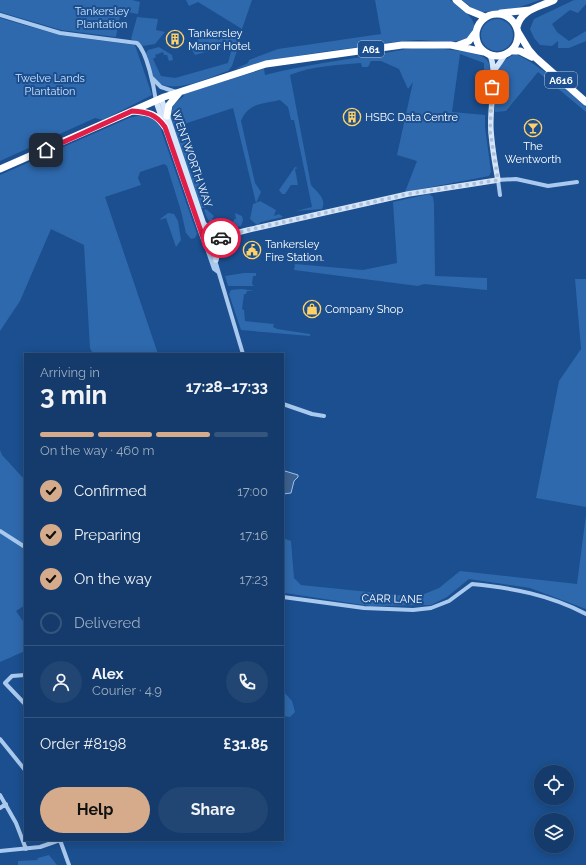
<!DOCTYPE html>
<meta charset="utf-8">
<style>
body{margin:0;font-family:Raleway,sans-serif;background:#214673;color:#f1f3f6;height:100vh;display:flex;flex-direction:column;font-size:15px;white-space:nowrap}
*{box-sizing:border-box;margin:0}
p{font-size:13px;color:#9dadc1}
.icon{flex:none;width:22px;height:22px;fill:none;stroke:currentColor;stroke-width:2;stroke-linecap:round;stroke-linejoin:round}
.map{position:relative;flex:1;overflow:hidden}
.drawer{position:absolute;left:24px;top:353px;width:260px;height:488px;display:flex;flex-direction:column;background:#143b6b;border-radius:0px;box-shadow:0 2px 10px #0003,0 0 0 1px #33557e}
.drawer>*{flex:none}
.fabs{position:absolute;left:534px;top:765px;display:grid;gap:8px}
.fabs a{display:grid;place-items:center;width:40px;height:40px;border-radius:50%;background:#143b6b;box-shadow:0 2px 10px #0003,0 0 0 1px #33557e;font-size:20px}
.pin{position:absolute;display:grid;place-items:center;width:34px;height:34px;color:#fff;margin:-17px;border-radius:8px;box-shadow:0 2px 6px #0006}
.courier{position:absolute;display:grid;place-items:center;width:40px;height:40px;margin:-20px;border:3px solid #e11d48;border-radius:50%;background:#fff;color:#222;box-shadow:0 1px 5px #0007}
.overview em{font-style:normal;font-weight:700}
.overview div{display:flex;flex-direction:column-reverse}
.overview{display:flex;align-items:center;justify-content:space-between;height:68px;padding:0 16px}
h1{font-size:26px;font-weight:700;line-height:30px}
.bar{display:grid;grid-template-columns:repeat(4,1fr);gap:6px 4px;align-content:center;height:48px;padding:0 16px}
.bar i{height:5px;border-radius:3px;background:#33557e}
.bar .on{background:#d6ab8b}
.bar p{grid-column:span 4}
.line{display:flex;align-items:center;gap:10px;padding:0 16px;border-top:1px solid #33557e}
.line div{flex:1}
.round{display:grid;place-items:center;flex:none;width:42px;height:42px;border-radius:21px;background:#214673}
ol{padding:0 16px;list-style:none}
li{display:flex;align-items:center;gap:12px;height:44px}
li p{margin-inline-start:auto}
li .icon{padding:4px;border-radius:50%;background:#d6ab8b;color:#111;stroke-width:4}
li:last-child{color:#9dadc1}
li i{width:22px;height:22px;border:2px solid #33557e;border-radius:50%}
.cta{display:flex;gap:8px;margin-top:auto;padding:8px 16px}
.cta a{flex:1;height:46px;border-radius:24px;background:#d6ab8b;color:#111;font-size:16px;font-weight:700;line-height:46px;text-align:center}
.cta a+a{background:#214673;color:#f1f3f6}
.map>svg:first-child{display:block}
</style>
<div class="map">
<svg width="586" height="865" viewBox="0 0 586 865">
<rect width="100%" height="100%" fill="#1b4f8f"/>
<!-- green -->
<path fill="#2e69ad" d="M0 0H132L140 2 138 14 121 11 116 37 61 30 0 12Z
M186 0H252L242 29 198 2 189 6Z
M375 0H450C458 7 480 19 473 32 465 47 432 40 418 40 396 41 374 45 352 48 312 53 273 59 235 69L248 63 249 60 278 49 381 34Z
M462 0H540L517 8 484 12H477Z
M574 0H586V4L578 13 570 10 552 24 557 32 569 41 586 31V41L569 48H558V41L552 46 540 45 534 38 530 29 534 19Z
M137 17 158 19 156 30 165 32 155 44 143 46 131 39Z
M0 18 59 35 135 45 152 95 103 120 95 118 0 161Z
M481 35a16 16 0 1 1 32 0a16 16 0 1 1-32 0Z
M232 30 242 35 232 66 228 71C209 77 169 98 154 78 150 72 148 62 145 55L148 50 159 47 172 55 173 60 169 61 167 55H164L163 52 155 55 156 57 153 59 161 76 175 78 228 63 233 44 195 55 191 48 196 46 198 39 205 31 219 40 224 34 226 35Z
M416 47C430 48 478 50 486 59 492 65 490 76 487 83L484 77V63L460 54 452 112 485 115V127L491 172 489 176 405 192 417 161 397 155 413 82 408 89 399 69 381 61H371L368 67H362L361 63C337 65 312 66 290 75L311 185C317 192 327 199 322 209L296 211 312 207 294 120H291L288 107 280 100C262 104 248 103 241 121L255 183 261 192 256 203 260 201 276 210 274 216 279 214 283 217 261 222 257 225 250 219 253 204 256 203 233 108 184 124 205 208H201L167 116 171 113 174 104 184 96 183 94 264 69 265 75C315 62 366 58 416 47Z
M516 54C542 66 564 88 586 107V112L538 72 506 111 495 112C495 90 491 63 516 54Z
M141 115 150 116 159 124 197 234 195 238 191 239 186 233 181 211 167 166 164 164 140 172 138 178 141 185 105 197 158 354H93L90 348 84 245 51 229 20 301 0 331V175L129 118Z
M295 167 298 168 295 169 298 185H291L285 194H282L279 190Z
M429 194 433 197 434 204 435 276 487 278V290L424 284 418 286 294 270 295 264 363 270 397 263 393 202Z
M206 209 214 216 212 219 214 221 216 219 221 225 234 221V219H236L235 213 242 216 243 220 241 226C221 231 211 232 204 210Z
M168 213 174 214 178 221 181 240 176 247 166 218 159 220Z
M244 273H256V276H253L252 284 254 286H228L225 276Z
M575 279H586V507L536 498 559 381 581 349Z
M242 289 254 291H247L246 294H244L242 309 244 310 245 321 274 324 273 327 277 329 310 334V336L241 330 229 294 231 290Z
M0 450 2 455 25 480V605L16 611 25 624V651L0 662Z
M586 515V609L530 588 469 579 447 597 431 605 370 606 285 593 283 538 291 541 294 578 301 585 417 597 439 588 460 571 577 584Z
M283 691 292 701 295 712 290 717 283 716Z
M49 855 57 865H18V861L37 860 38 858Z"/>
<!-- water -->
<path fill="#3c6290" stroke="#9cc4f0" d="M285 471 298 475V477L294 481 291 493 283 494V474Z"/>
<g fill="none" stroke-linecap="round" stroke-linejoin="round">
<!-- street -->
<path stroke="#a9c9ee" stroke-width="4" d="M0 15 60 33 137 43C147 52 154 87 156 101
M152 78 161 87 176 92
M500 195 498 180 516 179 548 186 577 182
M204 240 214 269 218 272
M209 240 243 354
M283 404 312 414 324 416
M0 531 25 547
M283 597 364 608 413 610 431 608 449 601 472 584C513 588 550 595 586 614
M25 675 12 676 5 683 25 704
M0 739 25 770
M0 795 16 823 26 849
M0 808 6 804
M60 840 69 865
M0 851 40 847 60 840"/>
<!-- secondary -->
<path stroke="#d6e6fa" stroke-width="5.5" d="M494 71 505 55
M161 98 209 240
M156 101 204 240
M204 224 210 229 220 234
M205 239 220 234 228 235
M204 240H209L248 230 408 194 498 180C495 164 492 147 491 131 489 109 498 72 490 55
M216 260 218 246 226 236"/>
<!-- highway -->
<path stroke="#fff" stroke-width="7" d="M456 0 468 10 485 17
M501 13 530 10
M476 35a21 21 0 1 1 42 0a21 21 0 1 1-42 0Z
M517 27C521 9 540 7 554 0
M518 32 529 50 536 58 586 102
M456 46 469 41 475 33
M511 51H520L532 57
M133 111C148 112 157 114 165 127
M167 116 169 105 179 93
M0 169 164 97 266 64 402 45H451L484 52"/>
</g>
<g fill="none" stroke-linecap="round" stroke-linejoin="round">
<!-- done -->
<path stroke="#afc1d8" stroke-width="4" stroke-dasharray="0 7.2" d="M221 238 248 230 408 194 498 180 490 131 492 87"/>
<!-- route -->
<path stroke="#e11d48" stroke-width="5" d="M46 150 132 111C147 112 156 114 165 127L204 240 221 238"/>
</g>
<!-- icons -->
<defs>
<symbol id="building-ring" viewBox="-11 -11 22 22"><circle r="9.5" fill="#1b4f8f" stroke="#ffd166" stroke-width="1.5"/><path d="M-4-6H4V6H1V3H-1V6H-4ZM-2.5-4.3h1.7v1.8h-1.7ZM.8-4.3h1.7v1.8H.8ZM-2.5-1h1.7V.8h-1.7ZM.8-1h1.7V.8H.8Z" fill="#ffd166"/></symbol>
<symbol id="bar-ring" viewBox="-11 -11 22 22"><circle r="9.5" fill="#1b4f8f" stroke="#ffd166" stroke-width="1.5"/><path d="M-6-5H6L.8 .8V4.5H3.5V6h-7V4.5H-.8V.8Z" fill="#ffd166"/></symbol>
<symbol id="civic-ring" viewBox="-11 -11 22 22"><circle r="9.5" fill="#1b4f8f" stroke="#ffd166" stroke-width="1.5"/><path d="M-.6-6.5H3V-4.5H.6V-3L4-1V1h2V6H-6V1h2V-1L-.6-3ZM-1.2 2.5V6h2.4V2.5Z" fill="#ffd166"/></symbol>
<symbol id="shop-ring" viewBox="-11 -11 22 22"><circle r="9.5" fill="#1b4f8f" stroke="#ffd166" stroke-width="1.5"/><path d="M-5-2.5h2.3a2.7 3.5 0 0 1 5.4 0H5L5.5 6h-11ZM-1.5-2.5h3a1.5 2.3 0 0 0-3 0Z" fill="#ffd166"/></symbol>
</defs>
<g fill-rule="evenodd">
<use href="#building-ring" x="165" y="29" width="20" height="20"/>
<use href="#building-ring" x="342" y="107" width="20" height="20"/>
<use href="#bar-ring" x="523" y="118" width="20" height="20"/>
<use href="#civic-ring" x="242" y="240" width="20" height="20"/>
<use href="#shop-ring" x="302" y="299" width="20" height="20"/>
</g>
<g text-anchor="middle" dominant-baseline="central" stroke-width="4" stroke-linejoin="round" paint-order="stroke">
<!-- shield labels -->
<g fill="#1b4f8f" stroke="#bbcadd" stroke-width="1">
<rect x="358" y="41" width="26" height="16" rx="3"/>
<rect x="545" y="72" width="32" height="16" rx="3"/>
</g>
<g font-size="10" font-weight="bold" fill="#fff">
<text x="371" y="49">A61</text>
<text x="561" y="80">A616</text>
</g>
<!-- park labels -->
<g font-size="11" fill="#cfe3fa" stroke="#1b4f8f">
<text x="102" y="11">Tankersley<tspan x="102" dy="13">Plantation</tspan></text>
<text x="50" y="78">Twelve Lands<tspan x="50" dy="13">Plantation</tspan></text>
</g>
<!-- poi labels -->
<g font-size="11" fill="#fff" stroke="#1b4f8f" text-anchor="start">
<text x="188" y="33">Tankersley<tspan x="188" dy="13">Manor Hotel</tspan></text>
<text x="365" y="117">HSBC Data Centre</text>
<text x="533" y="146" text-anchor="middle">The<tspan x="533" dy="13">Wentworth</tspan></text>
<text x="265" y="244">Tankersley<tspan x="265" dy="13">Fire Station.</tspan></text>
<text x="325" y="309">Company Shop</text>
</g>
<!-- street labels -->
<g font-size="11" fill="#fff" stroke="#1b4f8f">
<text transform="translate(192 159) rotate(71)">WENTWORTH WAY</text>
<text transform="translate(392 599) rotate(1)">CARR LANE</text>
</g>
</g>
</svg>
<div class="fabs">
<a><svg class="icon" aria-label="locate" viewBox="0 0 24 24"><circle cx="12" cy="12" r="6"/><path d="M12 2v4M12 18v4M2 12h4M18 12h4"/></svg></a>
<a><svg class="icon" aria-label="layers" viewBox="0 0 24 24"><path d="M12 4l9 5-9 5-9-5zM3 14l9 5 9-5"/></svg></a>
</div>
<div class="pin" style="left:492px;top:87px;background:#ea580c"><svg class="icon" aria-label="bag" viewBox="0 0 24 24"><path d="M5 8h14l-1 12H6zM9 8a3 3 0 0 1 6 0"/></svg></div>
<div class="pin" style="left:46px;top:150px;background:#1f2937"><svg class="icon" aria-label="home" viewBox="0 0 24 24"><path d="M3 11l9-7 9 7M6 9v11h12V9"/></svg></div>
<div class="courier" style="left:221px;top:238px"><svg class="icon" aria-label="car" viewBox="0 0 24 24"><path d="M5 17H2v-5l4-1 3-4h7l3 4 3 1v5h-3M9 17h6M6 11h13"/><circle cx="7" cy="17" r="2"/><circle cx="17" cy="17" r="2"/></svg></div>
<section class="drawer">
<div class="overview"><div><h1>3 min</h1><p>Arriving in</p></div><em>17:28–17:33</em></div>
<div class="bar"><i class="on"></i><i class="on"></i><i class="on"></i><i></i><p>On the way · 460 m</p></div>
<ol>
<li><svg class="icon" aria-label="check" viewBox="0 0 24 24"><path d="M5 12l5 5 9-10"/></svg>Confirmed<p>17:00</p></li>
<li><svg class="icon" aria-label="check" viewBox="0 0 24 24"><path d="M5 12l5 5 9-10"/></svg>Preparing<p>17:16</p></li>
<li><svg class="icon" aria-label="check" viewBox="0 0 24 24"><path d="M5 12l5 5 9-10"/></svg>On the way<p>17:23</p></li>
<li><i></i>Delivered</li>
</ol>
<div class="line" style="height:72px"><a class="round"><svg class="icon" aria-label="person" viewBox="0 0 24 24"><circle cx="12" cy="8" r="4"/><path d="M4 21q1-7 8-7t8 7"/></svg></a><div><b>Alex</b><p>Courier · 4.9</p></div><a class="round"><svg class="icon" aria-label="phone" viewBox="0 0 24 24"><path d="M5 4h4l2 5-3 2q2 4 5 5l2-3 5 2v4C11 20 4 13 5 4z"/></svg></a></div>
<div class="line" style="height:52px"><div>Order #8198</div><b>£31.85</b></div>
<div class="cta"><a>Help</a><a>Share</a></div>
</section>
</div>
